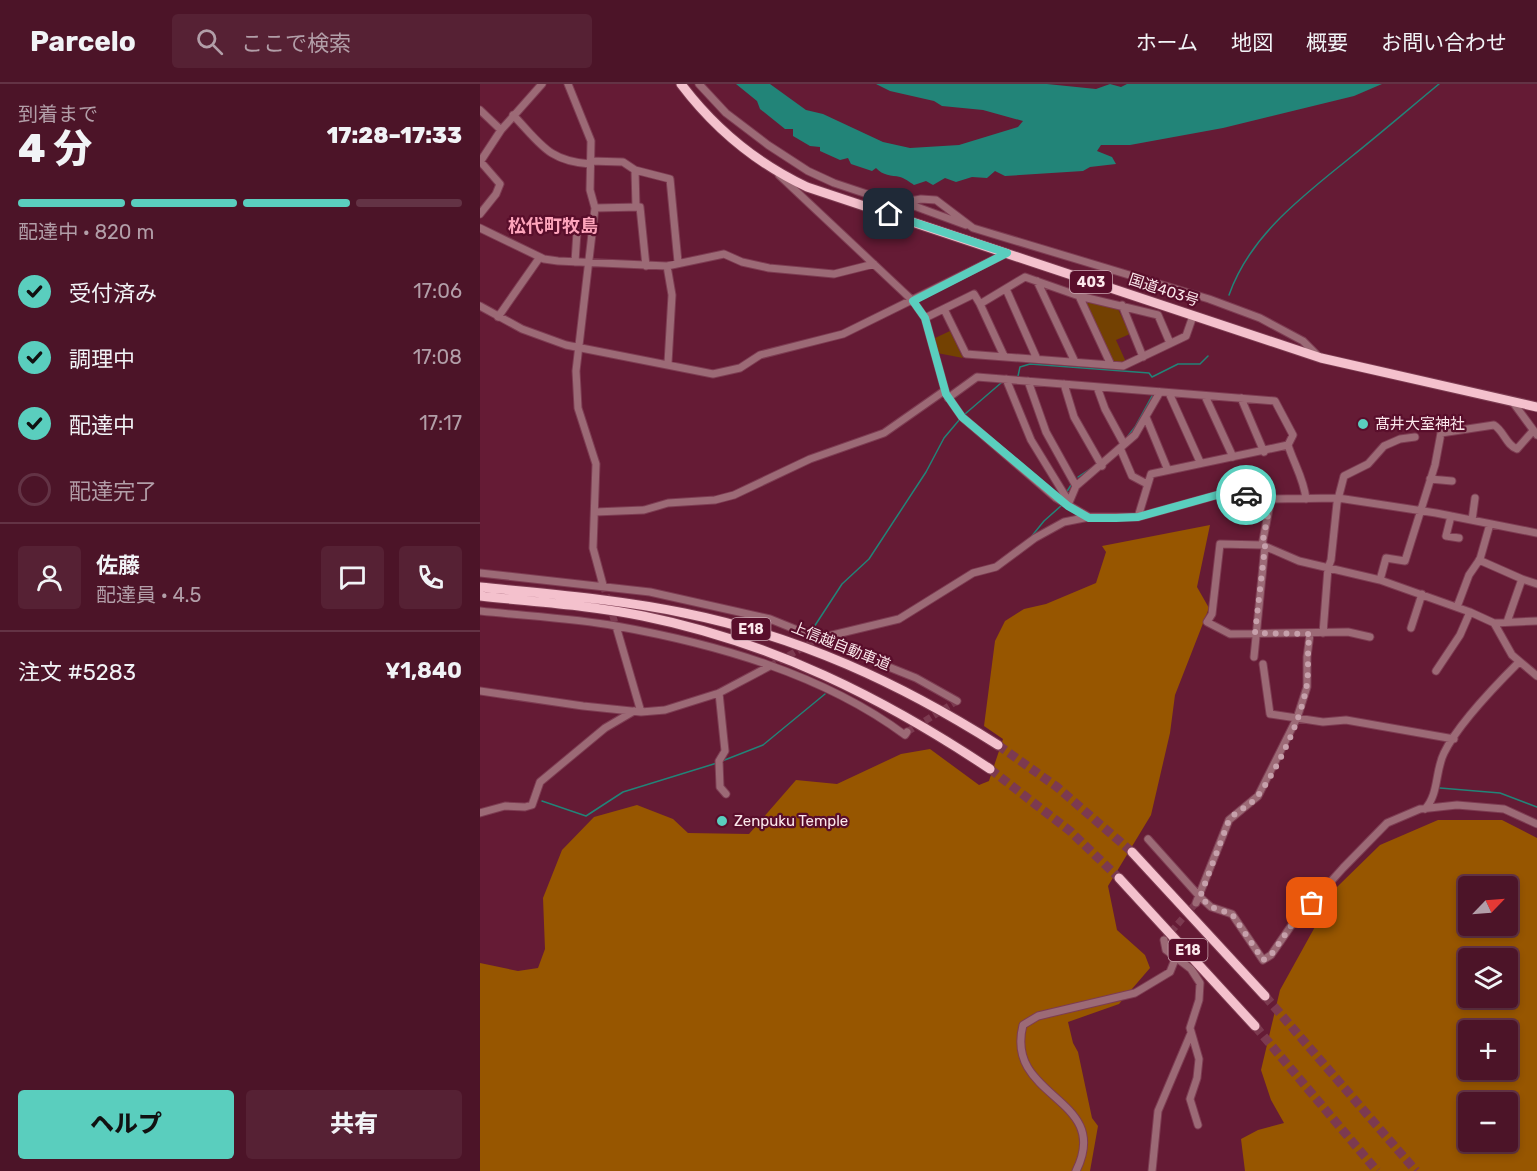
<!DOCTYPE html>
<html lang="ja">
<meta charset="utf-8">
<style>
body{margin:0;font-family:Rubik,"Noto Sans JP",sans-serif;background:#562134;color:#f1f3f6;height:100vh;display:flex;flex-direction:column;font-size:22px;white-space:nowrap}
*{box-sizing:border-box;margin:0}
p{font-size:20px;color:#b29ea8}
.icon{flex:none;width:33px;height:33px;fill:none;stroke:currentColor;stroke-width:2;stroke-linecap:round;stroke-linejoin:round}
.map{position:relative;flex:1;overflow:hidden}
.sheet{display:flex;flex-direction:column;background:#4c1428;width:480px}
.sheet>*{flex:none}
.needle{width:39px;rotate:65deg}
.tools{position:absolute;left:978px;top:792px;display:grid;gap:12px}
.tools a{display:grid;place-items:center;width:60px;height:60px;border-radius:6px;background:#4c1428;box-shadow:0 3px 9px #0003,0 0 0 2px #633345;font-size:30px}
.pin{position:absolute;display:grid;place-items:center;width:51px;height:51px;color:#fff;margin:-26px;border-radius:12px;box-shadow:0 3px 9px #0006}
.courier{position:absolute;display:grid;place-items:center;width:60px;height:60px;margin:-30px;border:4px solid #5acebe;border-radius:50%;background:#fff;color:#222;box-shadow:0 2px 8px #0007}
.head em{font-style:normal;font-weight:800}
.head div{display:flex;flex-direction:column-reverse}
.head{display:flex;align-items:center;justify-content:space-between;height:102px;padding:0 18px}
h1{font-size:39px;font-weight:800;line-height:45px}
.bar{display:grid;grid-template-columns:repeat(4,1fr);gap:9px 6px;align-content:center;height:72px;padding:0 18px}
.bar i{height:8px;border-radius:4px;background:#633345}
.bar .active{background:#5acebe}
.bar p{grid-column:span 4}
.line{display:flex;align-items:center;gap:15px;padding:0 18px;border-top:2px solid #633345}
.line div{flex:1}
.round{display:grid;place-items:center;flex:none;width:63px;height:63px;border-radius:6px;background:#562134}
ol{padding:0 18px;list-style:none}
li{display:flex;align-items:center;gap:18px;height:66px}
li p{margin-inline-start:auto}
li .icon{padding:6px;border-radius:50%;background:#5acebe;color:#111;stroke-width:4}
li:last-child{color:#b29ea8}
li i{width:33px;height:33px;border:3px solid #633345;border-radius:50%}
.primary-button{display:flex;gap:12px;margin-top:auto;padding:12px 18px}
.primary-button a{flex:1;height:69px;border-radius:6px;background:#5acebe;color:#111;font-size:24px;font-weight:800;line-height:69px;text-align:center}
.primary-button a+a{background:#562134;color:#f1f3f6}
header{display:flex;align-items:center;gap:36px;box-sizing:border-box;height:84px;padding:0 30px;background:#4c1428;border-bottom:2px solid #633345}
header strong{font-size:28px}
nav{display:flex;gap:33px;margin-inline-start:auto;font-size:21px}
.search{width:420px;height:54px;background:#562134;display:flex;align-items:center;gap:15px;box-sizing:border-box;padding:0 21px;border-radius:6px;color:#b29ea8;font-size:22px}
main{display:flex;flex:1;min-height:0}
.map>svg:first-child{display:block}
</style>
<header>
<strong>Parcelo</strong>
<div class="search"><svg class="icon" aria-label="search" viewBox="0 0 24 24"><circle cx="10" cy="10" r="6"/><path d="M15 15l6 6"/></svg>ここで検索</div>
<nav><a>ホーム</a><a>地図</a><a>概要</a><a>お問い合わせ</a></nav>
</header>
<main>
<section class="sheet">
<div class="head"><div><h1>4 分</h1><p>到着まで</p></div><em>17:28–17:33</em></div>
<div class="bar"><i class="active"></i><i class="active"></i><i class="active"></i><i></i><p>配達中 · 820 m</p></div>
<ol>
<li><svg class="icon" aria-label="check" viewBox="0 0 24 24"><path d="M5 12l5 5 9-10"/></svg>受付済み<p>17:06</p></li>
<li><svg class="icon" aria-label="check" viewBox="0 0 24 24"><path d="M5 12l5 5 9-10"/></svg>調理中<p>17:08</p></li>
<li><svg class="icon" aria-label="check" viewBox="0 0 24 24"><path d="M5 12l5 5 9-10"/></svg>配達中<p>17:17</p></li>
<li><i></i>配達完了</li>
</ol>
<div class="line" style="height:108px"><a class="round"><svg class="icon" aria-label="person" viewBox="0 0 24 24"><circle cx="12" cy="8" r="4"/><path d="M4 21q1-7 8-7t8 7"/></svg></a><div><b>佐藤</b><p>配達員 · 4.5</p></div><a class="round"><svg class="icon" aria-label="chat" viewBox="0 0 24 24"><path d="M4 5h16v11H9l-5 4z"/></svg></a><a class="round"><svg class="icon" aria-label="phone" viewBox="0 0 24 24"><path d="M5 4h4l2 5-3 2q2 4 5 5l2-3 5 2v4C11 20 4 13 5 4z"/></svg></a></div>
<div class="line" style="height:78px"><div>注文 #5283</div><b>¥1,840</b></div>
<div class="primary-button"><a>ヘルプ</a><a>共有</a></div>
</section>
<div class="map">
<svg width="1057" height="1087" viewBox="0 0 1057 1087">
<rect width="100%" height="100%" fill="#651b35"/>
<!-- green -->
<path fill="#734102" d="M609 216 638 225 650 250 636 256 646 278H633L606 220Z
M470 247 483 274 457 269 455 254Z"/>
<!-- forest -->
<path fill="#975600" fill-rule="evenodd" d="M730 441 717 503 729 524 695 611 690 649 671 731 628 802 637 846 665 871 670 884 639 920 588 938 593 959 598 968 612 1034 618 1042 610 1087H0V879L38 887 58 884 65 865 63 814 82 766 114 733 157 721 193 735 208 749 269 750 316 696 357 700 421 670 450 665 499 701 509 697 523 655 504 642 515 557 525 537 544 525 566 520 616 499 626 468 622 462Z
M958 736H1022L1057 754V1087H765L761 1055 778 1046 804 1039 791 1016 781 986 800 906 857 803 900 761ZM988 802H1028V842H988ZM988 874H1028V914H988ZM988 946H1028V986H988ZM988 1018H1028V1058H988Z"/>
<!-- water -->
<path fill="#228478" d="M256 0H290L326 26 343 30 403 58 430 64 479 61 538 43 543 37 503 26 462 22 454 17 410 7 396 0H567L616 5 630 0 641 3 647 0H902L874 12 743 44 650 61H621L617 67 632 73 636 80 610 83 603 87 525 92 515 87 507 94 492 93 476 98 465 94 453 101 446 97 434 101C430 98 424 94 420 93 411 91 403 92 396 84L392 87 371 80 368 74 360 76 340 67V63L330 62 313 52V45H305L280 25 277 17Z"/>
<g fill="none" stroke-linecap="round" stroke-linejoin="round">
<!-- stream -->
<path stroke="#228478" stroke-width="1.5" d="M749 211C770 151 823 112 871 73 901 49 930 24 959 0
M538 292 540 283 550 280 669 289 672 293 698 280H720L728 272
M485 330 521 299
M648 352 655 343 672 312
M598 393 616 381
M586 409 591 401
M551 453 564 437 582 421
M334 543 362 500 389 475 446 388 464 354 480 335
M242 677 283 661 345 610
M960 704 1020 709 1057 723
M62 717 106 732 143 708 237 679"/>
<!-- minor-tunnel -->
<path stroke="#7c3a50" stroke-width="7" stroke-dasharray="7 3.5" stroke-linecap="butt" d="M123 501 136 542
M290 582 340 554
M427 648 477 617
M684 856 716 819"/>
<!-- highway-tunnel -->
<path stroke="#7c3a50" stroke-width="9" stroke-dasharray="9 4.5" stroke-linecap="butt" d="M518 661 577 703 652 768
M510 685 590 747 639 794
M785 912 936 1087
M775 942 897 1087"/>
<defs>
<path id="minor" d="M88 0 111 57 110 106 115 124 96 287 98 324 116 380 113 464 123 501
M219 0 246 29 288 61 328 87 354 99 396 113 425 118 441 115 456 116 493 144 729 215 780 234 823 257 839 273
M0 26 21 46
M33 31C61 60 68 77 110 80
M110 77 143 78 155 86 190 95 198 178
M0 78 21 46 62 0
M155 86 156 123
M299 91 433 217 445 234 466 310 482 333 576 414 609 433
M426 119 486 141
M115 124 160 123 166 182
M0 130 16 110 20 100 0 77
M0 144 64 175 78 177 187 182 244 170 262 178 289 184 354 190 394 180
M95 178 97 148
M187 182 192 211 188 279
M557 197 595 278
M526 205 557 275
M599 212 631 281
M500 220 524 272
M642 221 663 273
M0 222 42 245 86 261 233 290 260 284 280 271 363 250 527 169
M464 225 486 270 643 282 706 252 713 232
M18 233 60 173
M445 234 494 210 500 220 545 193 599 212 678 231 690 259
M526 295 551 356 589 418
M548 297 566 348 596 402
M584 300 594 333 622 382
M617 303 625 325 644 360
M689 309 720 378
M725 312 753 373
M468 314 497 293 795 317 813 351 808 361 671 390 658 433
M761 314 784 368
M1032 317 1057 351
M666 333 687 384
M808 361C814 380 824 395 826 415
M640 364 652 392 667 400
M950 395 972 397
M588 421 596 402 655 351 680 308
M115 428 164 426 188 419 235 416 254 411 330 375 404 349 464 307
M971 432 966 452 979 454
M992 436 995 414
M782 461 791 415
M999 476 1042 495 1027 538
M0 489 170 508 290 535 436 594 477 617
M1042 495 1057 500
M900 496 906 474 925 477 955 381 961 349 1014 341C1024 347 1026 361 1037 365L1052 348
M977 523 989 491 1000 475 1010 440
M0 527C45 532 92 534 136 542 236 560 343 590 425 651L427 648
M1014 539 1057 537
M136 542 161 628
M931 544 942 510
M843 549 848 484 851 476 857 419 864 392 888 380 904 362 920 355 935 353
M890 553 868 548 750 550 727 538 732 530 740 460 782 461 819 477 900 496 990 528 1014 539 1032 571 1057 592
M340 554 419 535 493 489 516 483 555 454 584 438 609 433H658L737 411 752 409 791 415 858 414 956 429 1057 449
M774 573 785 462
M783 580 790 630 843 638 866 636 974 655
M956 587 980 551 990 528
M0 607 103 622 161 628 185 626 239 609 290 582
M239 609 245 667 239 677 240 703 246 710
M945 725C959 710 955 687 964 669 978 640 1015 602 1038 579
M0 729 25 722 45 723 52 721 60 698 125 644 154 627
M668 755 720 813 731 823 752 830 783 876 791 871 811 842 863 784 907 739 940 725 977 721 1024 725 1057 740
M716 819 749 736 778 712 817 634 827 603V573L830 550
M684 856 686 866 711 885 720 899 719 916 710 944 719 975 717 994 710 1015 718 1041
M596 1087C633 1013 524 1015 543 941L558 932 655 909 690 888 696 873
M672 1087 678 1027 711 949"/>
<path id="highway" d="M201 0C235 45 276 79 327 103L841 274 1057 323
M0 503C68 510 137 515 204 529 318 552 420 599 518 661
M0 512C54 518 109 521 163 532 291 558 402 613 510 685
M652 768 785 912
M639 794 775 942"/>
</defs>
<!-- minor casing -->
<use href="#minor" stroke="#7d3c52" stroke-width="9"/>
<!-- highway casing -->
<use href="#highway" stroke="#7d3c52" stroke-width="11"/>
<!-- minor -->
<use href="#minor" stroke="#9c6a76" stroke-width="7"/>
<!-- highway -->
<use href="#highway" stroke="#f4c1cd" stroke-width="9"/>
</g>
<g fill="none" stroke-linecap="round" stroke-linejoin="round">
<!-- done -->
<path stroke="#c6a0ab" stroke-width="6" stroke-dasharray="0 10.8" d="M766 411 791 415 782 461 785 462 775 549 830 550C826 568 830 587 826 605 820 638 797 686 777 713 769 723 757 726 749 736L720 813 731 823 752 830 783 876 791 871 811 842 832 819"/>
<!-- route -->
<path stroke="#5acebe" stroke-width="8" d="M409 130 527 169 433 217 445 234 466 310 482 333 588 422 609 434H636L658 433 737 411 752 409 766 411"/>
</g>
<!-- markers -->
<g fill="#5acebe" stroke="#590e2b" stroke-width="2">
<circle cx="883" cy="340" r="6"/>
<circle cx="242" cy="737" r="6"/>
</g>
<g text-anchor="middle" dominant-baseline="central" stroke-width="4.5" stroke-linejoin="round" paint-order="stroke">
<!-- shield labels -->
<g fill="#590e2b" stroke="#caa6b1" stroke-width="1.5">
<rect x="590" y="187" width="42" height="22" rx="4.5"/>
<rect x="251.5" y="534" width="39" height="22" rx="4.5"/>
<rect x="688.5" y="855" width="39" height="22" rx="4.5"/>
</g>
<g font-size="14" font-weight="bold" fill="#fbe7eb">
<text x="611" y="198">403</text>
<text x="271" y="545">E18</text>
<text x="708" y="866">E18</text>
</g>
<!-- street labels -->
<g font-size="15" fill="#fbe7eb" stroke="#590e2b">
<text transform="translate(684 206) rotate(18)">国道403号</text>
<text transform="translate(361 562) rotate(22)">上信越自動車道</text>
</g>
<!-- poi labels -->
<g font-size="15" fill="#fbe7eb" stroke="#590e2b" text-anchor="start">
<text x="895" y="340">髙井大室神社</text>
<text x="254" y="737">Zenpuku Temple</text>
</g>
<!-- quarter labels -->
<g font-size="18" font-weight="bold" fill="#fda4bb" stroke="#590e2b">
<text x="73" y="142">松代町牧島</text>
</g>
</g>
</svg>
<div class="tools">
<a><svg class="needle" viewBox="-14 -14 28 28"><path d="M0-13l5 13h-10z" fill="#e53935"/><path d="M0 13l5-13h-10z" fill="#b29ea8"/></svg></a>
<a><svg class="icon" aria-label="layers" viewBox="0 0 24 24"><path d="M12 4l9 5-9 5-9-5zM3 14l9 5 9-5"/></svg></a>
<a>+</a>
<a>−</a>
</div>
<div class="pin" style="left:832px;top:819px;background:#ea580c"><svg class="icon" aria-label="bag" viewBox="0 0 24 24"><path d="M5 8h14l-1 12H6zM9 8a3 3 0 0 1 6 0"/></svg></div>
<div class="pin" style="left:409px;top:130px;background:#1f2937"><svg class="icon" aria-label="home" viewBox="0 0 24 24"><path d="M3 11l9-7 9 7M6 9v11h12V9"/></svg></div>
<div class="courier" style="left:766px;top:411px"><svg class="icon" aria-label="car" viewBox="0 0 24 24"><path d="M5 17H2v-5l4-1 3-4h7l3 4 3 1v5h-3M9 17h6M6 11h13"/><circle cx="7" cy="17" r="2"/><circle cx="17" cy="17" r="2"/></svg></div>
</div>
</main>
